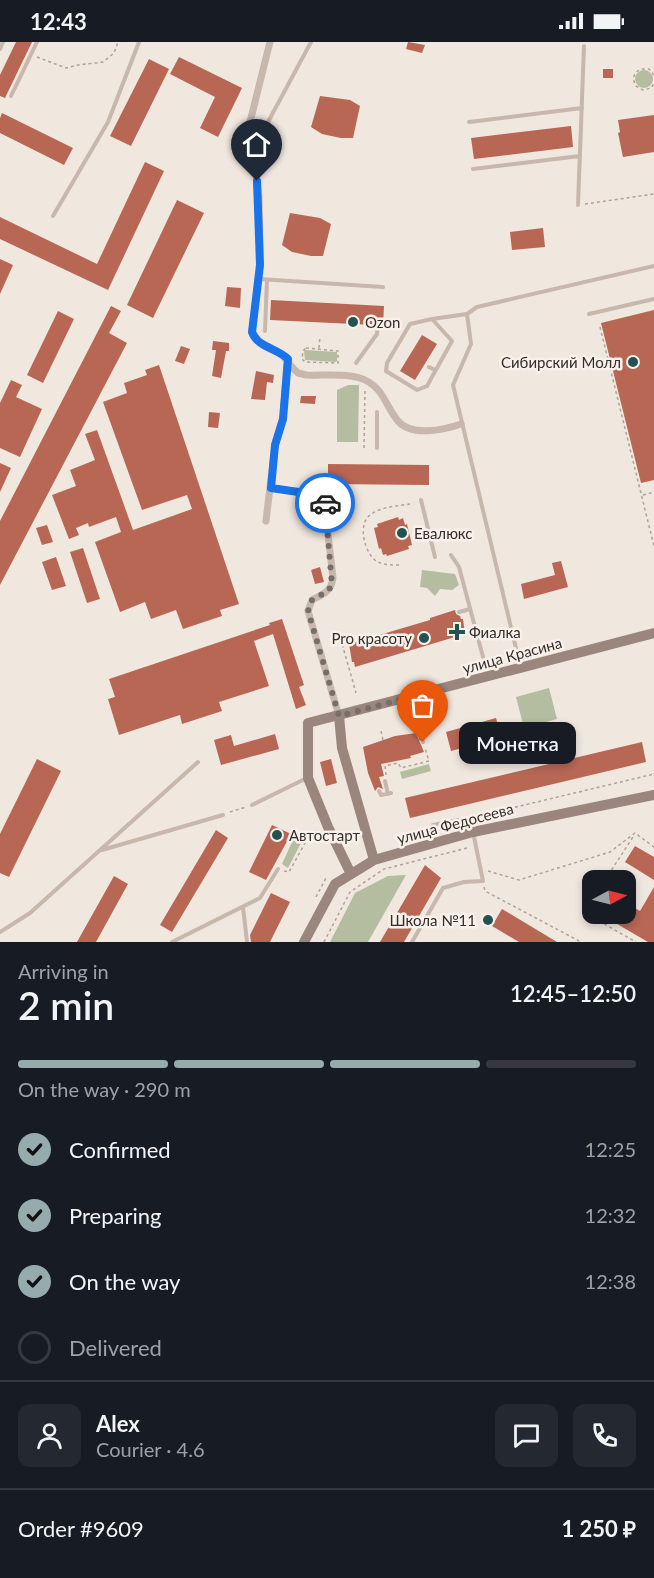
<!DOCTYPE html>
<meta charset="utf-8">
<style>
body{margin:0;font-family:Lato,sans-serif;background:#242831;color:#f1f3f6;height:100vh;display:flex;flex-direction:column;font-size:22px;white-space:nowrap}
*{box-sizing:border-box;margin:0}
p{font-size:20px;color:#9ea1a6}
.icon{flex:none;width:33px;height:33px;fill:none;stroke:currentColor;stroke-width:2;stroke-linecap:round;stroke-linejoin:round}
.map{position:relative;height:900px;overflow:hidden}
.side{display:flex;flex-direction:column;background:#171b24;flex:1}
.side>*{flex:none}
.needle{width:39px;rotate:83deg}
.tools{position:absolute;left:582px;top:828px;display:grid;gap:12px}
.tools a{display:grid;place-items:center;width:54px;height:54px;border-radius:12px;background:#171b24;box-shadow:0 3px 9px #0003;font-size:30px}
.pin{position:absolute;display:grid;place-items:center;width:51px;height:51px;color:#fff;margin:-62px -26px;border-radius:50% 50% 50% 0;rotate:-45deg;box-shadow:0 0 6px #0007}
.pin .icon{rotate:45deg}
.courier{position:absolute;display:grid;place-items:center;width:60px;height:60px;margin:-30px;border:4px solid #1a73e8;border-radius:50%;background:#fff;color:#222;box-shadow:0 2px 8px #0007}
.bubble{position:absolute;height:42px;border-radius:12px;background:#171b24;box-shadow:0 3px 9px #0003;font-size:20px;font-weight:600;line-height:42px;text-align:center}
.headline em{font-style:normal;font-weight:600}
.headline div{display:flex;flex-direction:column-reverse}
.headline{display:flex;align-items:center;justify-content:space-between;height:102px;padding:0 18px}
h1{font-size:39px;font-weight:600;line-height:45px}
.bar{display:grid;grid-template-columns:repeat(4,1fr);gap:9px 6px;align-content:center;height:72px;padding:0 18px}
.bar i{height:8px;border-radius:4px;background:#363941}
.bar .selected{background:#95abac}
.bar p{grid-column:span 4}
.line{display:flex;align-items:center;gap:15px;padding:0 18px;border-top:2px solid #363941}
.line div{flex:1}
.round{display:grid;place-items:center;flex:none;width:63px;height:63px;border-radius:12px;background:#242831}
ol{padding:0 18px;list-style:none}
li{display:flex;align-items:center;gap:18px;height:66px}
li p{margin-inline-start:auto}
li .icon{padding:6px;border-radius:50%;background:#95abac;color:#111;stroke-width:4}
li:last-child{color:#9ea1a6}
li i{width:33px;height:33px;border:3px solid #363941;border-radius:50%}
.status{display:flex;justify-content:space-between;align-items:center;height:42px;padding:0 30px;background:#171b24;direction:ltr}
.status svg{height:16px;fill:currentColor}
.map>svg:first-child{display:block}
</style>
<div class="status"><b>12:43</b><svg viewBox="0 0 49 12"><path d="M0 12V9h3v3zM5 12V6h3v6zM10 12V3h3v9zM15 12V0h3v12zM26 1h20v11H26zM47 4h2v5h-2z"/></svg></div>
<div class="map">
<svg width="654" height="900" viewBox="0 0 654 900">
<rect width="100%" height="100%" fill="#f0e7df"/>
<!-- green -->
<path fill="#b5bda0" d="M635 37a9 9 0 1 1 18 0a9 9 0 1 1-18 0Z
M306 308 337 310V319L335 320 305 318 304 309Z
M348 343H359L358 400H337V348Z
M422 528 455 532 459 543 452 548 440 547 435 554 427 546 420 545Z
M549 646 557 677 524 686 516 655Z
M429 722 431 729 402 737 400 730Z
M293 798 301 801 288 826 282 822Z
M406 833 368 900H330L355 851 388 834Z"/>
<!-- building -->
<path fill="#b86755" d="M16 0H32L5 56 0 54V33Z
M408 0 425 3 422 11 406 7Z
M179 15 242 46 218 95 200 86 215 55 170 32Z
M149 17 169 27 131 104 110 94Z
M603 27H613V36H603Z
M320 54 350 58 360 64 353 96H341L322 92 311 85Z
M2 71 73 106 64 123 0 91V76Z
M654 73V110L623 115 618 91 620 90 618 78Z
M571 84 573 105 474 117 471 96Z
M145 120 164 129 108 248 0 197V175L97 222Z
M177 158 204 171 153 276 127 263Z
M290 171 320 176 331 182 323 214H311L292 210 282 203Z
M543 186 545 205 512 208 510 190Z
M0 217 13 223 0 252Z
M227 245 241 246 240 266 225 264Z
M271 258 384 264 383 284 378 279 374 283 270 278Z
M111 264 121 269 109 291 127 301 0 543V479Z
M654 268V438L641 441 601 281Z
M58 269 74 277 43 341 27 333Z
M422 293 437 302 415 338 400 329Z
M213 299 229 301V309H226L221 336 212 334 216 308H212Z
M181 304 190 307 184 322 175 319Z
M159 323 239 562 220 568 222 574 183 587 176 568 151 577 145 560 120 570 95 500 121 490 116 475 89 485 88 481 76 486 79 493 69 497 52 453 76 444 70 428 95 418 85 392 97 388 133 488 192 467 187 453 142 468 103 360 127 351 124 341 147 333 145 328Z
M256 329 274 333 273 341 267 340 265 358 251 357Z
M11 338 22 343 16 355 42 367 20 415 0 406V361Z
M301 354H316L315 362 300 361Z
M209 370 220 371 218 386 208 385Z
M0 421 11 426 0 450Z
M328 422 429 423V443L328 442Z
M398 475 399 478 403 476 405 483 407 482 412 503 408 504 409 507 387 514 386 512 383 513 381 506 379 507 374 486 378 485 377 482Z
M47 483 53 500 42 503 36 486Z
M83 506 100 557 87 561 70 510Z
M56 515 66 544 52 548 42 520Z
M561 519 568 545 524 557 521 542 555 533 552 521Z
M320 525 324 540 315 542 311 528Z
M455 568 456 572 460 574 461 577H463L465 592 355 625 354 620H352L349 602 430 578V576Z
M282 577 304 643 299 645 306 663 296 667 273 592 254 599 269 644 219 660 222 669 182 682 180 673 119 693 108 657 115 655 109 637 270 583 269 581Z
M496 676 502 698 493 700 492 698 451 709 446 690Z
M416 691 424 710 410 714 411 716 381 722 384 734 379 735 383 747 378 745 375 749 368 731 363 705 395 694Z
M275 692 279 707 221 723 214 698 231 693 234 704Z
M642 700 646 720 410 776 405 756Z
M37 717 61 729 9 835 0 831V792Z
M331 717 337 741 326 744 320 720Z
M272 783 291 792 266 838 249 830Z
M216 788 228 796 172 890 160 883Z
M635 804 654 815V838L625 820Z
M425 823 441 836 404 900H380Z
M114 834 128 842 96 900H77Z
M654 845V900H648L600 872H626V861L640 869Z
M271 851 290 860 270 900H251L250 893Z
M502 867 557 900H519L492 884Z"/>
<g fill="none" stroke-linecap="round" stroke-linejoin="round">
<!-- path -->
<path stroke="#b2a196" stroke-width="1.5" stroke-dasharray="3 3" stroke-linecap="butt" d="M37 15 66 26 78 23 103 20 114 11 118 0
M654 33 649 27H641C633 31 632 37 636 44L643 48 651 46 654 41
M585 162 654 152
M600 285 654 504
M306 306 338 309V321L305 320 302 317 303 309Z
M319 306 320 294
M364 406 365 347
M643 453 654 450
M399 523C391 523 383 523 376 519 365 511 357 483 370 473 380 465 397 464 410 462
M339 591 356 651
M381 689 383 698
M386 733 385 724 398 721 401 726 429 719 425 706
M230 770 246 765
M474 775 654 732
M284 829 289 830 310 792 319 789
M488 829 519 838 610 810 635 791 654 805
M605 838 633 795
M484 845 485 849 581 900
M316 855 326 836
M592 859 585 871 636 900
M324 900 350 850 384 827 467 806"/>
<!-- lane -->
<path stroke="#c7b7ac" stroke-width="4" d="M0 7 3 0
M11 54 37 0
M469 80 582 66
M254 106 311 0
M473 127 580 114
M578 163 584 4
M53 174 108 80 139 0
M259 237 383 245
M589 272 654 257
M432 277 452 299 427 344 417 348 386 329 387 321 410 282Z
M432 277 467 272
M265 289 267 238
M356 321 377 292 378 283
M429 325 435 328
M377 406V370
M421 458 435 515
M451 513 459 525 483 615
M459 570 470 567
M520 623 453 343 471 302 467 272 477 265 654 224
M411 656 423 700
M385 739 388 752
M379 749 381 753 391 751
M252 763 307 736
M433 783 458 778 459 793
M102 808 223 773
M243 865 247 900
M0 890 30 871 198 720
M172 900 260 856 278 827
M412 900 443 846 464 840 483 839 473 790"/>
<!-- street -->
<path stroke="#c7b7ac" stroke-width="7" d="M270 0 250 80 259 155 260 223 252 290 258 299 281 311 291 324 298 331 306 333C325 334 350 330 367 339 384 348 386 365 398 379 411 395 444 388 461 382
M271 446 319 453 324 457 333 536C331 550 323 552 312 558L308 569 339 674
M266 479 275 403 283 377 287 320"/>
<!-- secondary -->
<path stroke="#9a867d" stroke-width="10" d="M339 674 342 706 374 818
M351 832 328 785 308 736V681L654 591
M304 900 335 842 374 818 473 790 654 753"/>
</g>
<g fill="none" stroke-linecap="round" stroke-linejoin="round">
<!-- done -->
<path stroke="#766e69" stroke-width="6" stroke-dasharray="0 10.8" d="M325 461 332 543 328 549 312 558 308 569 339 674 411 655 423 700"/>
<!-- route -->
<path stroke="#1a73e8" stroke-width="8" d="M257 139 260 223 252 290C258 306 277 306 288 317L283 377 275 403 271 446 319 453 324 457 325 461"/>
</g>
<!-- markers -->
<g fill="#245252" stroke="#f8f1eb" stroke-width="2">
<circle cx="353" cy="280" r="6"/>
<circle cx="633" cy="320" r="6"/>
<circle cx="402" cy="491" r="6"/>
<path d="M454 581h6v6h6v6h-6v6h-6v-6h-6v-6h6z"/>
<circle cx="424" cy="596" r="6"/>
<circle cx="277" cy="793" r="6"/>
<circle cx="488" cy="878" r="6"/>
</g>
<g text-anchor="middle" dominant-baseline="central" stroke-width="5" stroke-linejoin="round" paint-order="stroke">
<!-- poi labels -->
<g font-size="15" fill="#352d2a" stroke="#f8f1eb" text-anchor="start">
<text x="365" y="280">Ozon</text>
<text x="621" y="320" text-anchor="end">Сибирский Молл</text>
<text x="414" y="491">Евалюкс</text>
<text x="469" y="590">Фиалка</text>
<text x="412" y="596" text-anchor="end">Pro красоту</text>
<text x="289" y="793">Автостарт</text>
<text x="476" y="878" text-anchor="end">Школа №11</text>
</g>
<!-- street labels -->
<g font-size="15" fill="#352d2a" stroke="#f8f1eb">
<text transform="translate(512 613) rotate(-15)">улица Красина</text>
<text transform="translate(455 781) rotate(-15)">улица Федосеева</text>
</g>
</g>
</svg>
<div class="tools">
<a><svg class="needle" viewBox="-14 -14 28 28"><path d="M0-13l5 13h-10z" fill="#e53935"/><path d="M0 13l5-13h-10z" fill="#9ea1a6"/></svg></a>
</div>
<div class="pin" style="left:423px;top:700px;background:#ea580c"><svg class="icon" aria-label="bag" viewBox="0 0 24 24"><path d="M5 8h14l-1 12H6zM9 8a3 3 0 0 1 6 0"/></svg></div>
<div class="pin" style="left:257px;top:139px;background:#1f2937"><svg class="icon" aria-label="home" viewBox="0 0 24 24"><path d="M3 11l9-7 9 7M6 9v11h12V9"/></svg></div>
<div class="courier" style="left:325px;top:461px"><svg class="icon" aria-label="car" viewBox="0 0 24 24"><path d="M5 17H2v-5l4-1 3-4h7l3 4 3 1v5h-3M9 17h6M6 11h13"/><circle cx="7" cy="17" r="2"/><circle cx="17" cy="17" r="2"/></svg></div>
<div class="bubble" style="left:459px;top:680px;width:117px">Монетка</div>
</div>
<section class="side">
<div class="headline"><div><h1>2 min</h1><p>Arriving in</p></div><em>12:45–12:50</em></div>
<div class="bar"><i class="selected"></i><i class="selected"></i><i class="selected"></i><i></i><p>On the way · 290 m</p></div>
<ol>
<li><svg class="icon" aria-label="check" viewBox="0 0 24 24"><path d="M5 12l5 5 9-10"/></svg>Confirmed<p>12:25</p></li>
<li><svg class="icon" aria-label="check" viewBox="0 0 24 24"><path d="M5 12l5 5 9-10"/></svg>Preparing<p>12:32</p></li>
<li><svg class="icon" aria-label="check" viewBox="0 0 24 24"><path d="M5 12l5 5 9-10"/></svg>On the way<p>12:38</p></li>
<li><i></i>Delivered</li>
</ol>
<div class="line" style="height:108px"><a class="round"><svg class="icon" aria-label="person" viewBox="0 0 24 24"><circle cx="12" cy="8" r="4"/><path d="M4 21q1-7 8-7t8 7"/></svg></a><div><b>Alex</b><p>Courier · 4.6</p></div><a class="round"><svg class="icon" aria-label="chat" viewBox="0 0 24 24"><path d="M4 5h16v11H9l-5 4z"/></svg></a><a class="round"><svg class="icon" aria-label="phone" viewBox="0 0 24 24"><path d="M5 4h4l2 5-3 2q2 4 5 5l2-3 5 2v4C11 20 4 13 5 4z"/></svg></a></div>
<div class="line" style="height:78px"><div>Order #9609</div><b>1 250 ₽</b></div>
</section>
